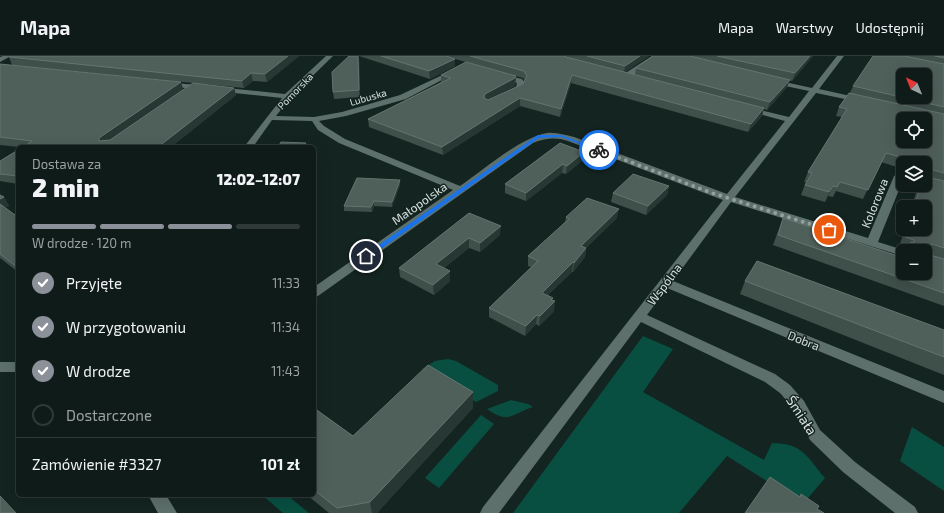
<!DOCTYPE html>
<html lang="pl">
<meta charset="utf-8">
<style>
body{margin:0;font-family:"Exo 2",sans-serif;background:#1d2825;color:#f1f3f6;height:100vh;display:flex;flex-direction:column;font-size:15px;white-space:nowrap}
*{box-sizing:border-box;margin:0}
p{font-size:13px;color:#9ba1a2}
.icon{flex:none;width:22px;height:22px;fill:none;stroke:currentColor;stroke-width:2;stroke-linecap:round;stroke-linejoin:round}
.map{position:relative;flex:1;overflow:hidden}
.side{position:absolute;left:16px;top:89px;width:300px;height:352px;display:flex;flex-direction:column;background:#0f1b18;border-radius:6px;box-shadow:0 4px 16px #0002,0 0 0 1px #2f3937}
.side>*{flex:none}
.needle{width:26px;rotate:317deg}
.fabs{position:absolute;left:896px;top:12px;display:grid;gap:8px}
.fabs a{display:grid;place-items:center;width:36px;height:36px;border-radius:6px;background:#0f1b18;box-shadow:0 4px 16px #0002,0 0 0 1px #2f3937;font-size:20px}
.pin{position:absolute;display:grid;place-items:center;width:34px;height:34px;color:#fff;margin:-17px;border:2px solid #fff;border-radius:50%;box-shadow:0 1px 4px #0007}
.courier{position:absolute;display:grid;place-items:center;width:40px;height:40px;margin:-20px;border:3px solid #1a73e8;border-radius:50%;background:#fff;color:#222;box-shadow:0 1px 5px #0007}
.overview em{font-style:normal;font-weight:800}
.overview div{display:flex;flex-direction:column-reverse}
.overview{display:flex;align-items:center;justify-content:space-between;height:68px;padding:0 16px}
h1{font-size:26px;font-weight:800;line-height:30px}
.bar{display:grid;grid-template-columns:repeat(4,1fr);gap:6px 4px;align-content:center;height:48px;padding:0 16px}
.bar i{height:5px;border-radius:3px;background:#2f3937}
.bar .on{background:#8c9099}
.bar p{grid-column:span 4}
.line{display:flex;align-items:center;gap:10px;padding:0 16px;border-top:1px solid #2f3937}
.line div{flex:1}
ol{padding:0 16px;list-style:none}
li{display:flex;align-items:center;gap:12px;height:44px}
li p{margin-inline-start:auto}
li .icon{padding:4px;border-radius:50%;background:#8c9099;color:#fff;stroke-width:4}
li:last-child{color:#9ba1a2}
li i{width:22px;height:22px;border:2px solid #2f3937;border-radius:50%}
header{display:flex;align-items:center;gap:24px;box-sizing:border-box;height:56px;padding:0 20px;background:#0f1b18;border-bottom:1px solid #2f3937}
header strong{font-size:19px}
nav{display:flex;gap:22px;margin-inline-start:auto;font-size:14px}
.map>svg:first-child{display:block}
</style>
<header>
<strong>Mapa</strong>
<nav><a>Mapa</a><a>Warstwy</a><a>Udostępnij</a></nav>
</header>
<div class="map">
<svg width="944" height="457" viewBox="0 0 944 457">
<rect width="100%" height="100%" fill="#142420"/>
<!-- green -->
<path fill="#084f42" d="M643 280 673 293 643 336 764 404 772 387C803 387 807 401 825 422L803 448 727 400 679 457H513Z
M448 303 456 305 498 329V335L476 346 422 313 435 305Z
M511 344 528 348 533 351C509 359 509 368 487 353Z
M481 359 494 368 439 432 425 422Z
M912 371 944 391V435L900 405Z
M262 439H287L309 457H283Z"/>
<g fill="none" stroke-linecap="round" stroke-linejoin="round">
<!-- street -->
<path fill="#5e706b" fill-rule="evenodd" d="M3 0H11L0 6V1Z
M326 0H333L290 42 276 60 314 61 342 56 400 39 453 14H457V16L406 43 346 60 319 65 324 70 345 83 460 130C482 115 521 81 547 77 556 76 565 79 574 81L727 138 785 65 744 54V50L789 61 809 35 771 27V23L812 32 837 0H844L819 33 864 43V47L816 37 735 141 868 182 894 120 899 117 903 118V124L878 186 907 195H903V200L899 199 731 146 673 225 944 335V347L667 232 647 259 775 318 790 329 804 345 820 374 855 406 915 451 918 457H895L843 416 810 384 794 353 780 337 765 326 641 266 499 457H480L483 451 723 144 568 85C556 81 545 82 533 87L318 240 314 241V231L453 134 339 87 318 74 312 65 272 64 253 91H244L282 42 166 30 162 28 166 26 285 38Z
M652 0H659L630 22H624V18Z
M497 17 522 23 525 27C522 34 514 41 506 40V36L516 31 517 27 497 21Z
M0 306H18V316H0Z
M148 439H166L177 457H158Z"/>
</g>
<!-- wall -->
<path fill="#3f4f4a" d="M299 0 267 26 253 25 244 32 12 9 9 1Z
M359 0H649L625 16 635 19 636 12 653 0H813L792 25 789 24 787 31 767 54 764 53 762 60 748 76 571 27 560 61 520 50 443 99 369 71 368 63 441 26V19L516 20 515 30 488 44 523 28 525 25 523 22 455 3V10L430 23Z
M359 0 360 41 334 43 333 36Z
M873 0H944V250L773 189 783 162 896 200 901 192 899 191 905 173H925V151H912L918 129H925V107H903V113L881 106 863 143 836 135 833 141 828 140 825 146 801 139 806 126H804L808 116 842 61 836 60 839 51 850 37 853 30Z
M0 8 183 33 110 84 234 32 236 39 171 91H19L0 89Z
M560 87 583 104 566 118 562 117 526 145 505 137V128Z
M18 94V128L0 125V105Z
M400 124V129L392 151 374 150 372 156 344 155V150Z
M669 130 667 139 646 159 611 146 613 137Z
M0 139 4 141 9 150 4 151 18 161V216L0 202Z
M469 157 500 179 480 196 469 192 444 212 450 225 434 239 400 221 399 212Z
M566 161 617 162 586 192 585 201 573 216H572L548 239 553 242 554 255 539 270 536 268 525 280 489 261V252L531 211 528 210V200L565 166Z
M745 225 944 274V319L740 238Z
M314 352 353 380 473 352 377 457H329L307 439H314Z"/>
<!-- shaded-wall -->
<path fill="#273733" d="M288 0H299L267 26 265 18Z
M358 0H359L360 41 359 34Z
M640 0H649L624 17 625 10Z
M810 0H813L792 25 795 17Z
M455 3V10L430 23 429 15Z
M251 17 253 25 244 32 242 25Z
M572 19 571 27 560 61 561 53Z
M516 20 515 30 485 46 484 42 485 38Z
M790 24 787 31 767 54 770 46Z
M181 26 183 33 102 90 103 91 99 82Z
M234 32 236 39 171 91H158Z
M520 42V50L443 99 442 91Z
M764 52 762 60 748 76 751 68Z
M306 87V91H303Z
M584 96 583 104 566 118 567 110Z
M563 108 562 117 526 145V137Z
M400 124V129L392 151V146Z
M669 130 667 139 646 159 648 150Z
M833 130 825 146 829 136Z
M4 141 9 150 0 153V143Z
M374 145V150L372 156 371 151Z
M619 153 617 162 586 192 585 201 573 216 574 207 581 190Z
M501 170 500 179 480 196V187Z
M469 182V192L436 218V208Z
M573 206 572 216 541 246 542 237Z
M450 215V225L434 239 433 229Z
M553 242V247L555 245 554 255 539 270 540 260Z
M537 259 536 268 525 280 526 270Z
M473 336V352L377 457H372L370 446Z"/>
<!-- building -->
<path fill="#4f5f5a" stroke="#65746f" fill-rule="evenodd" d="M12 0H288L265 18 251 17 242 25 9 1Z
M349 0H358L359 34 333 36 332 16Z
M381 0H446L455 3 429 15Z
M470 0H565L566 1 764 52 751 68 572 19 561 53 520 42 442 91 368 63 451 22 441 19 466 6 516 20 515 22 485 38 484 42 488 44 523 28 527 20 524 15Z
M587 0H640L625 10Z
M653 0H690L790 24 770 46 636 12Z
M717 0H810L795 17Z
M873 0H904L944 8V51L853 30ZM903 19H925V41H903Z
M935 0H944V2Z
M0 8 181 26 99 82V85L110 84 193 27 234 32 158 91H23L32 85 0 81Z
M849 37 944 58V117L930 113 929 118 926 119 927 121 944 125V192L932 188 930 190V199L944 203V237L778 179 783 162 898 200 902 189 910 191 911 186H914V184L905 181 907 173H925V151H914L921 129H925V115L927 108H925V107H922L886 97 868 134 840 126 837 131 833 130 829 136 805 129 812 117 808 116 847 53 839 51ZM903 63H925V85H903ZM903 195H925V217H903Z
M281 86 306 87 303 91H278Z
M560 87 584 96 567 110 563 108 526 137 505 128Z
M18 94V120L0 118V105Z
M633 118 669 130 648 150 613 137Z
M357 122 400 124 392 146 374 145 371 151 344 150Z
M0 139 4 141 0 143Z
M587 142 619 153 581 190 586 192 574 207 573 206 542 237 553 242 551 244 555 245 540 260 537 259 526 270 489 252 538 205 528 200 569 163 566 161Z
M0 148 18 161V212L0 198Z
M469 157 501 170 480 187 469 182 436 208 450 215 433 229 399 212Z
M757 205 944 274V301L745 225Z
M428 309 473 336 370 446 337 452 314 434V352L353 380Z
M770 421 800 441 801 438 819 450 817 453 824 457H745Z
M0 440 16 457H0Z"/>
<!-- route -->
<path fill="#1a73e8" d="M538 79H561L602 94 598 95 561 81 539 82 368 202H364V199Z"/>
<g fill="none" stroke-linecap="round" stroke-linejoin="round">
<!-- done -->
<path stroke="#94a09d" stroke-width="4" stroke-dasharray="0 7.2" d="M599 94 709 136 829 174"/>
</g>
<g text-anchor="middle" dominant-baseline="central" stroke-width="3" stroke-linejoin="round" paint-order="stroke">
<!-- far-street labels -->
<g font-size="10" fill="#d9e3e0" stroke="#142420">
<text transform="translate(295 35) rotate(-46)">Pomorska</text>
<text transform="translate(368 41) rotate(-16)">Lubuska</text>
</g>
<!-- street labels -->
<g font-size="12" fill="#d9e3e0" stroke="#142420">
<text transform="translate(419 147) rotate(-35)">Małopolska</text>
<text transform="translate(874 147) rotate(-68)">Kolorowa</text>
<text transform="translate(664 228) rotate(-53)">Wspólna</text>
<text transform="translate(804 284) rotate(22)">Dobra</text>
</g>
<!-- near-street labels -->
<g font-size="14" fill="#d9e3e0" stroke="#142420">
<text transform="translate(802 359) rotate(57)">Śmiała</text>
</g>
</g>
</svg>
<div class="fabs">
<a><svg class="needle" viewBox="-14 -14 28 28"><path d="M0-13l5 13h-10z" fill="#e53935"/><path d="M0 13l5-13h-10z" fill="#9ba1a2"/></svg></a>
<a><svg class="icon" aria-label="locate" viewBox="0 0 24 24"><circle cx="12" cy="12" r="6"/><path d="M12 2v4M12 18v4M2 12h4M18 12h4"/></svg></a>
<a><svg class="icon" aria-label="layers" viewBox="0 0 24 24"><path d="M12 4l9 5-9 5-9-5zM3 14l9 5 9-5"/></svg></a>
<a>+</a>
<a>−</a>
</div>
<div class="pin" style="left:829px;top:174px;background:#ea580c"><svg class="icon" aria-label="bag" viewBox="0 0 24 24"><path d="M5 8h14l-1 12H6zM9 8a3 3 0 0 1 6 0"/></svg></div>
<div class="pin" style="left:366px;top:200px;background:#1f2937"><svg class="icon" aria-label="home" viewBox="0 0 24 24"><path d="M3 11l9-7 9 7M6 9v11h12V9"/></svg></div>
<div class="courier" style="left:599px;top:94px"><svg class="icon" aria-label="bike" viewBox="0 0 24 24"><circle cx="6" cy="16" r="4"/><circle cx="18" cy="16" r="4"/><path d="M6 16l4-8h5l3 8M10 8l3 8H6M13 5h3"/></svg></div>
<section class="side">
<div class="overview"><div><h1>2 min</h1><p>Dostawa za</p></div><em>12:02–12:07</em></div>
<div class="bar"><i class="on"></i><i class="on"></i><i class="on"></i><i></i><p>W drodze · 120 m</p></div>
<ol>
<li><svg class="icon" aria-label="check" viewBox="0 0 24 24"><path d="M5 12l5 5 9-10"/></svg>Przyjęte<p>11:33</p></li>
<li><svg class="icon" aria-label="check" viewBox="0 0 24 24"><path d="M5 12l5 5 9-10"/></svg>W przygotowaniu<p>11:34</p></li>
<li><svg class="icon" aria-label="check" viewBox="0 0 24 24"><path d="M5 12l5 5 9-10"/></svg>W drodze<p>11:43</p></li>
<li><i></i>Dostarczone</li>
</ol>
<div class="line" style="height:52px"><div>Zamówienie #3327</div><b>101 zł</b></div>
</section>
</div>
